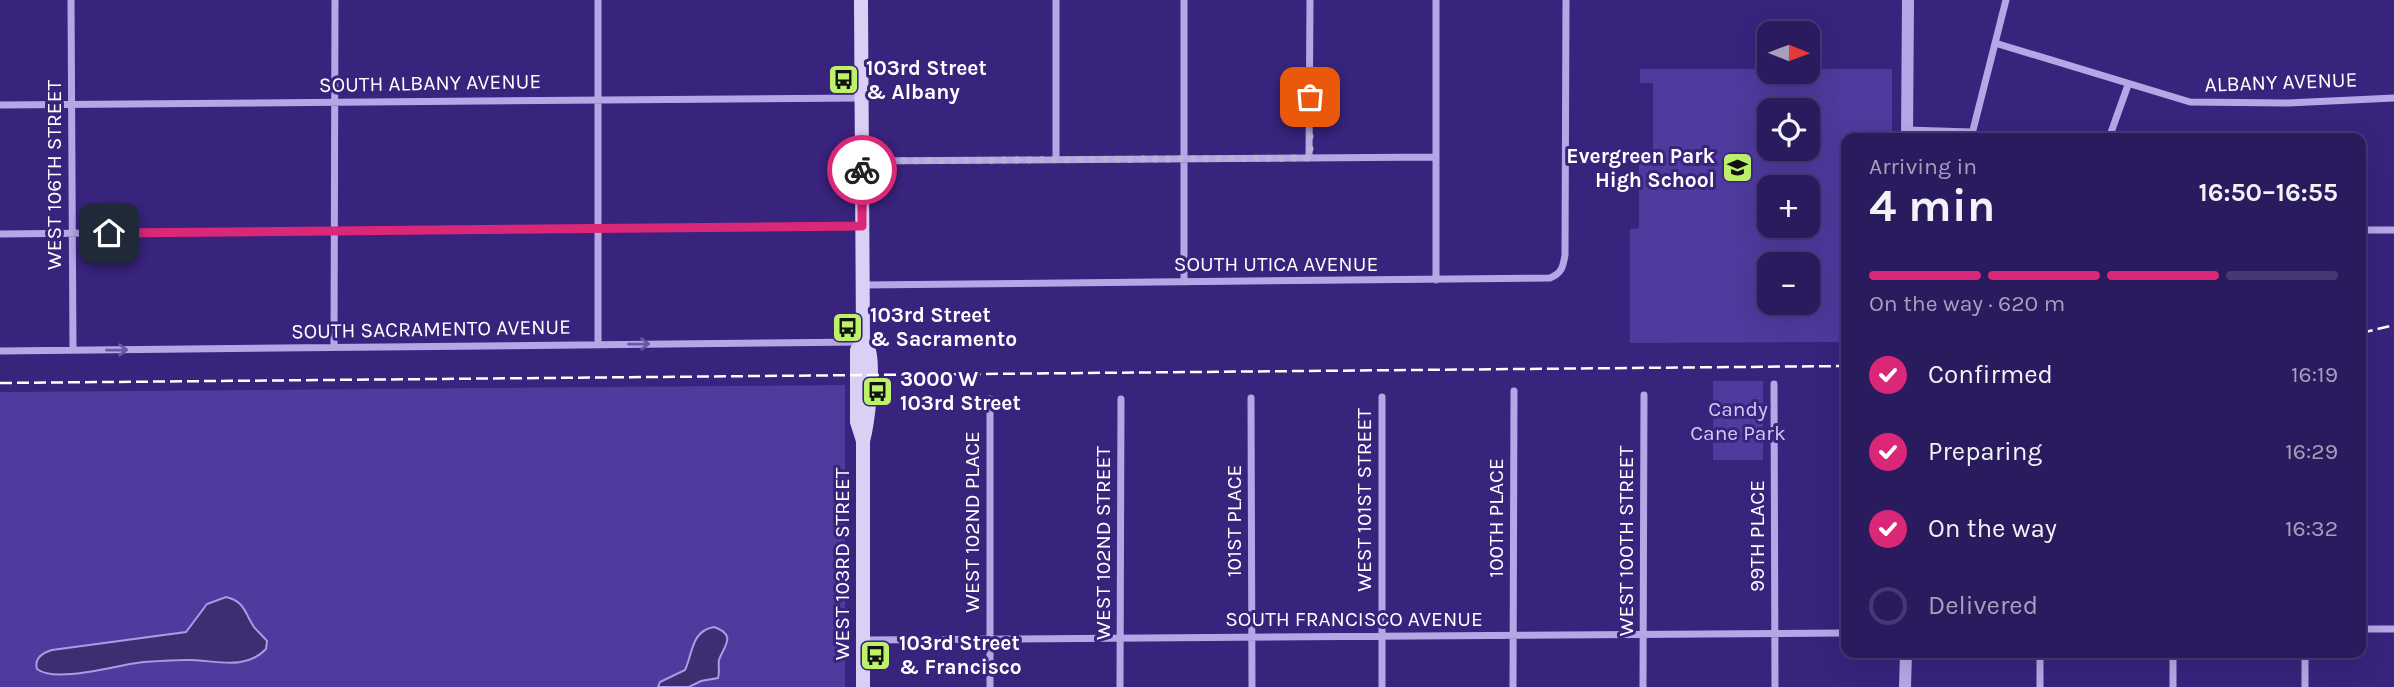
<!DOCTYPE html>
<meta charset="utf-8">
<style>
body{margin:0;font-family:Karla,sans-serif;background:#362767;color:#f1f3f6;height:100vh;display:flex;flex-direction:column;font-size:26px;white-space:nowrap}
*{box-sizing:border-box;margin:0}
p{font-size:23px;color:#a5a1bc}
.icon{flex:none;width:38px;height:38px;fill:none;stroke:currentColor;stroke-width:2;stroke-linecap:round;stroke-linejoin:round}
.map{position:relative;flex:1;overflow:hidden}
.panel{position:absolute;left:1841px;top:133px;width:525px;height:525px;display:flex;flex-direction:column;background:#2a1a5e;border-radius:14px;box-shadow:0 7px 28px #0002,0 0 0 2px #463873}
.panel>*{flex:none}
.needle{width:46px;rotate:91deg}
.controls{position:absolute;left:1757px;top:21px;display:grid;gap:14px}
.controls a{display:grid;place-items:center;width:63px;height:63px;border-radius:14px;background:#2a1a5e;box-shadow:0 7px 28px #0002,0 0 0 2px #463873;font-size:35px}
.pin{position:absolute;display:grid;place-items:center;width:60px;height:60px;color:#fff;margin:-30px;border-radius:14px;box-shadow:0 4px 10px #0006}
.courier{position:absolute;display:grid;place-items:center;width:70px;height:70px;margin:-35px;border:5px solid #db2777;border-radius:50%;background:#fff;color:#222;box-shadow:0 2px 9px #0007}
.headline em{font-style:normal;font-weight:700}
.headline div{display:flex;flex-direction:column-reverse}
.headline{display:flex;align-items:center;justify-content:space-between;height:119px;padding:0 28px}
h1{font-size:46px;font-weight:700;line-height:52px}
.bar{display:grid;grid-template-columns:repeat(4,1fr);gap:10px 7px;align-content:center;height:84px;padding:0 28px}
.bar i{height:9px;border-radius:5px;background:#463873}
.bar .on{background:#db2777}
.bar p{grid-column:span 4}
ol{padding:0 28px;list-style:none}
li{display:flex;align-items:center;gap:21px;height:77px}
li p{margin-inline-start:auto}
li .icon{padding:7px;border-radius:50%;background:#db2777;color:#fff;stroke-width:4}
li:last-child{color:#a5a1bc}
li i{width:38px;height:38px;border:4px solid #463873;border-radius:50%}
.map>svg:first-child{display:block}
</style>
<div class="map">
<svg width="2394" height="687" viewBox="0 0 2394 687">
<rect width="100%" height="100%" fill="#38237d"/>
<!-- green -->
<path fill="#4f3a9d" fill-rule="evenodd" d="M1640 69H1769V72H1808V69H1892V138H1846V342L1630 343V229L1639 228V153H1653V83H1640ZM1769 110H1808V149H1769ZM1808 187V226H1769V187ZM1769 264H1808V303H1769Z
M1713 381H1763V460H1713Z
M845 385V687H0V392Z"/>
<!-- water -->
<path fill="#3e2e71" stroke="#ab9be7" stroke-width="2" d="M226 597C245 601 245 614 254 627 258 632 263 636 267 641L266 649C245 671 215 660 188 660 174 660 159 661 144 662 120 664 56 684 37 669 34 658 42 653 52 650L186 632 207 604Z
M714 627C738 635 723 647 719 660 718 666 720 672 718 678L701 681 689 687H658L660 682 685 670C693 653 691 631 714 627Z"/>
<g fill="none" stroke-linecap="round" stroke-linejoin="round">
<!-- minor -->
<path stroke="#b5a7e6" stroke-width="7" d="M71 0 73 350
M1995 43 2190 102 2288 103 2394 98
M0 105 861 98
M1907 130 1971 132
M1971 138 2006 0
M2109 138 2128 85
M1056 158V0
M1309 158 1310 0
M862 161 1436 157
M2361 230H2394
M0 234 862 226
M1436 280V0
M1184 282V0
M863 285 1550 278C1562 273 1563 267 1565 255L1566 0
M598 344V0
M334 347 335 0
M0 351 863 342
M1774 384 1775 687
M1251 398 1252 687
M2361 629H2394
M863 640 1846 633
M990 687V399
M1120 687 1121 399
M1382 687V397
M1513 687 1514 391
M1643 687 1644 395
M2040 687V653
M2173 687V653
M2305 687V653"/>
<!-- tertiary -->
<path stroke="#b5a7e6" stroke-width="12" d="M1907 138 1908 0
M1905 687 1906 653"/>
<!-- secondary -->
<path stroke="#d9d1f5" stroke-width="14" d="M861 0 863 342 857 350V422L863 441
M863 687V441C868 423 874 368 869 351 868 350 863 343 863 342"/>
<!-- rail -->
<path stroke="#fff" stroke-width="2.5" stroke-dasharray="12 5" stroke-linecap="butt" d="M2361 333 2394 325
M0 383 1846 366"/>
</g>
<!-- one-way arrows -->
<defs><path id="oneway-shaft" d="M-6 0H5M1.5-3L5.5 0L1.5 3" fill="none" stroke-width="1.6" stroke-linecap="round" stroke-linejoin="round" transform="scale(1.75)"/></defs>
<g stroke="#6a58a7">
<use href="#oneway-shaft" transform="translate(639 344) rotate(-1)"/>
<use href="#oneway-shaft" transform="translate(117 350) rotate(-1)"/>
</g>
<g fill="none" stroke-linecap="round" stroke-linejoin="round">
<!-- done -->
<path stroke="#b9b2d2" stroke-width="7" stroke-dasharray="0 12.6" d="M862 170V161L1310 158V97"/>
<!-- route -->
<path stroke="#db2777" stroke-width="9" d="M109 233 862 226V170"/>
</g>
<!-- icons -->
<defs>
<symbol id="bus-square" viewBox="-11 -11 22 22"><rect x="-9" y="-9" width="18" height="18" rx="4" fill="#bdf16a" stroke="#38237d"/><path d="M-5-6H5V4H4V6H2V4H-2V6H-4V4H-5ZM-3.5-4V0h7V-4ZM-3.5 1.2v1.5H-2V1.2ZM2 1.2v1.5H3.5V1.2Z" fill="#111"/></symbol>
<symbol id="school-square" viewBox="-11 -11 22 22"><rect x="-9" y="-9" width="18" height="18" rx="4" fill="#bdf16a" stroke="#38237d"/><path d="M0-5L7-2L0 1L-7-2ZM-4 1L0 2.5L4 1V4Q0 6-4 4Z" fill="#111"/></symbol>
</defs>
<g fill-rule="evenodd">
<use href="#bus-square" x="826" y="62" width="35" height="35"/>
<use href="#school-square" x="1720" y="150" width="35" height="35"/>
<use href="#bus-square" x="830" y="310" width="35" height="35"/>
<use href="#bus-square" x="860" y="374" width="35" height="35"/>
<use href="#bus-square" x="858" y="638" width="35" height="35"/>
</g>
<g text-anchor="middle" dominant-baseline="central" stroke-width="6" stroke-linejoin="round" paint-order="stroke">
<!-- poi labels -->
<g font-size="21" font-weight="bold" fill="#fff" stroke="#38237d" text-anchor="start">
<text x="866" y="68">103rd Street<tspan x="866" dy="24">&amp; Albany</tspan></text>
<text x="1715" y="156" text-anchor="end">Evergreen Park<tspan x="1715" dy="24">High School</tspan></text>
<text x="870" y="315">103rd Street<tspan x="870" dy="24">&amp; Sacramento</tspan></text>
<text x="900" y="379">3000 W<tspan x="900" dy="24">103rd Street</tspan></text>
<text x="899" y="643">103rd Street<tspan x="899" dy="24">&amp; Francisco</tspan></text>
</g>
<!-- street labels -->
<g font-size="21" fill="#fff" stroke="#38237d">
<text transform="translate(2281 82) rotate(-2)">ALBANY AVENUE</text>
<text transform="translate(430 83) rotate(-1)">SOUTH ALBANY AVENUE</text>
<text transform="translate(54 175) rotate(-90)">WEST 106TH STREET</text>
<text x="1276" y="264">SOUTH UTICA AVENUE</text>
<text transform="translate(431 329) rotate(-1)">SOUTH SACRAMENTO AVENUE</text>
<text transform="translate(1364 500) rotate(-90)">WEST 101ST STREET</text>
<text transform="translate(1496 518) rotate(-90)">100TH PLACE</text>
<text transform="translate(1234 521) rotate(-90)">101ST PLACE</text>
<text transform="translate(972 522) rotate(-90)">WEST 102ND PLACE</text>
<text transform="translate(1757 536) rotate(-90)">99TH PLACE</text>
<text transform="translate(1626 541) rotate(-90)">WEST 100TH STREET</text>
<text transform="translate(1103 543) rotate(-90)">WEST 102ND STREET</text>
<text transform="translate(842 564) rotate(-90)">WEST 103RD STREET</text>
<text x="1354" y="619">SOUTH FRANCISCO AVENUE</text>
</g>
<!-- park labels -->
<g font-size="21" fill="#d3caf5" stroke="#38237d">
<text x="1738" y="409">Candy<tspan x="1738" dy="24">Cane Park</tspan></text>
</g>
</g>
</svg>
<div class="controls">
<a><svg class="needle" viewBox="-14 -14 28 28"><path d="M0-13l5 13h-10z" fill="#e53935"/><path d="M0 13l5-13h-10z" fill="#a5a1bc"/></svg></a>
<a><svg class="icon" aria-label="locate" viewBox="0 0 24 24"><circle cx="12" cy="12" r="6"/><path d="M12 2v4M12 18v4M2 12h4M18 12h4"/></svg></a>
<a>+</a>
<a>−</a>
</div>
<div class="pin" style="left:1310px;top:97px;background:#ea580c"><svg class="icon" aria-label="bag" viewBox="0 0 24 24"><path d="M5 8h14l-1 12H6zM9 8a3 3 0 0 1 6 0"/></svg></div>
<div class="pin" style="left:109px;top:233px;background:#1f2937"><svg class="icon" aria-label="home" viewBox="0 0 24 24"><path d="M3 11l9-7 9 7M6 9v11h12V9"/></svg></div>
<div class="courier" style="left:862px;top:170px"><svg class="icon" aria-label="bike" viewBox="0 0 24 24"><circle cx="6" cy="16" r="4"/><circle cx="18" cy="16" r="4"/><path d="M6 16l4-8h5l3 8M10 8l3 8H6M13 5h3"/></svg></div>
<section class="panel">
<div class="headline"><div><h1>4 min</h1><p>Arriving in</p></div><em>16:50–16:55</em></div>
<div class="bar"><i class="on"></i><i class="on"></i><i class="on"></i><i></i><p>On the way · 620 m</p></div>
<ol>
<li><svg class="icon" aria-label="check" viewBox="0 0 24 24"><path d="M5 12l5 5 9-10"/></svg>Confirmed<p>16:19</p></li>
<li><svg class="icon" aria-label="check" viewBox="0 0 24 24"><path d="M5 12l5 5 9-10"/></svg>Preparing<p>16:29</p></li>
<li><svg class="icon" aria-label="check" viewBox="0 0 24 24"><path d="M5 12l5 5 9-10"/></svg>On the way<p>16:32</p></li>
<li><i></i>Delivered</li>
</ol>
</section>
</div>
